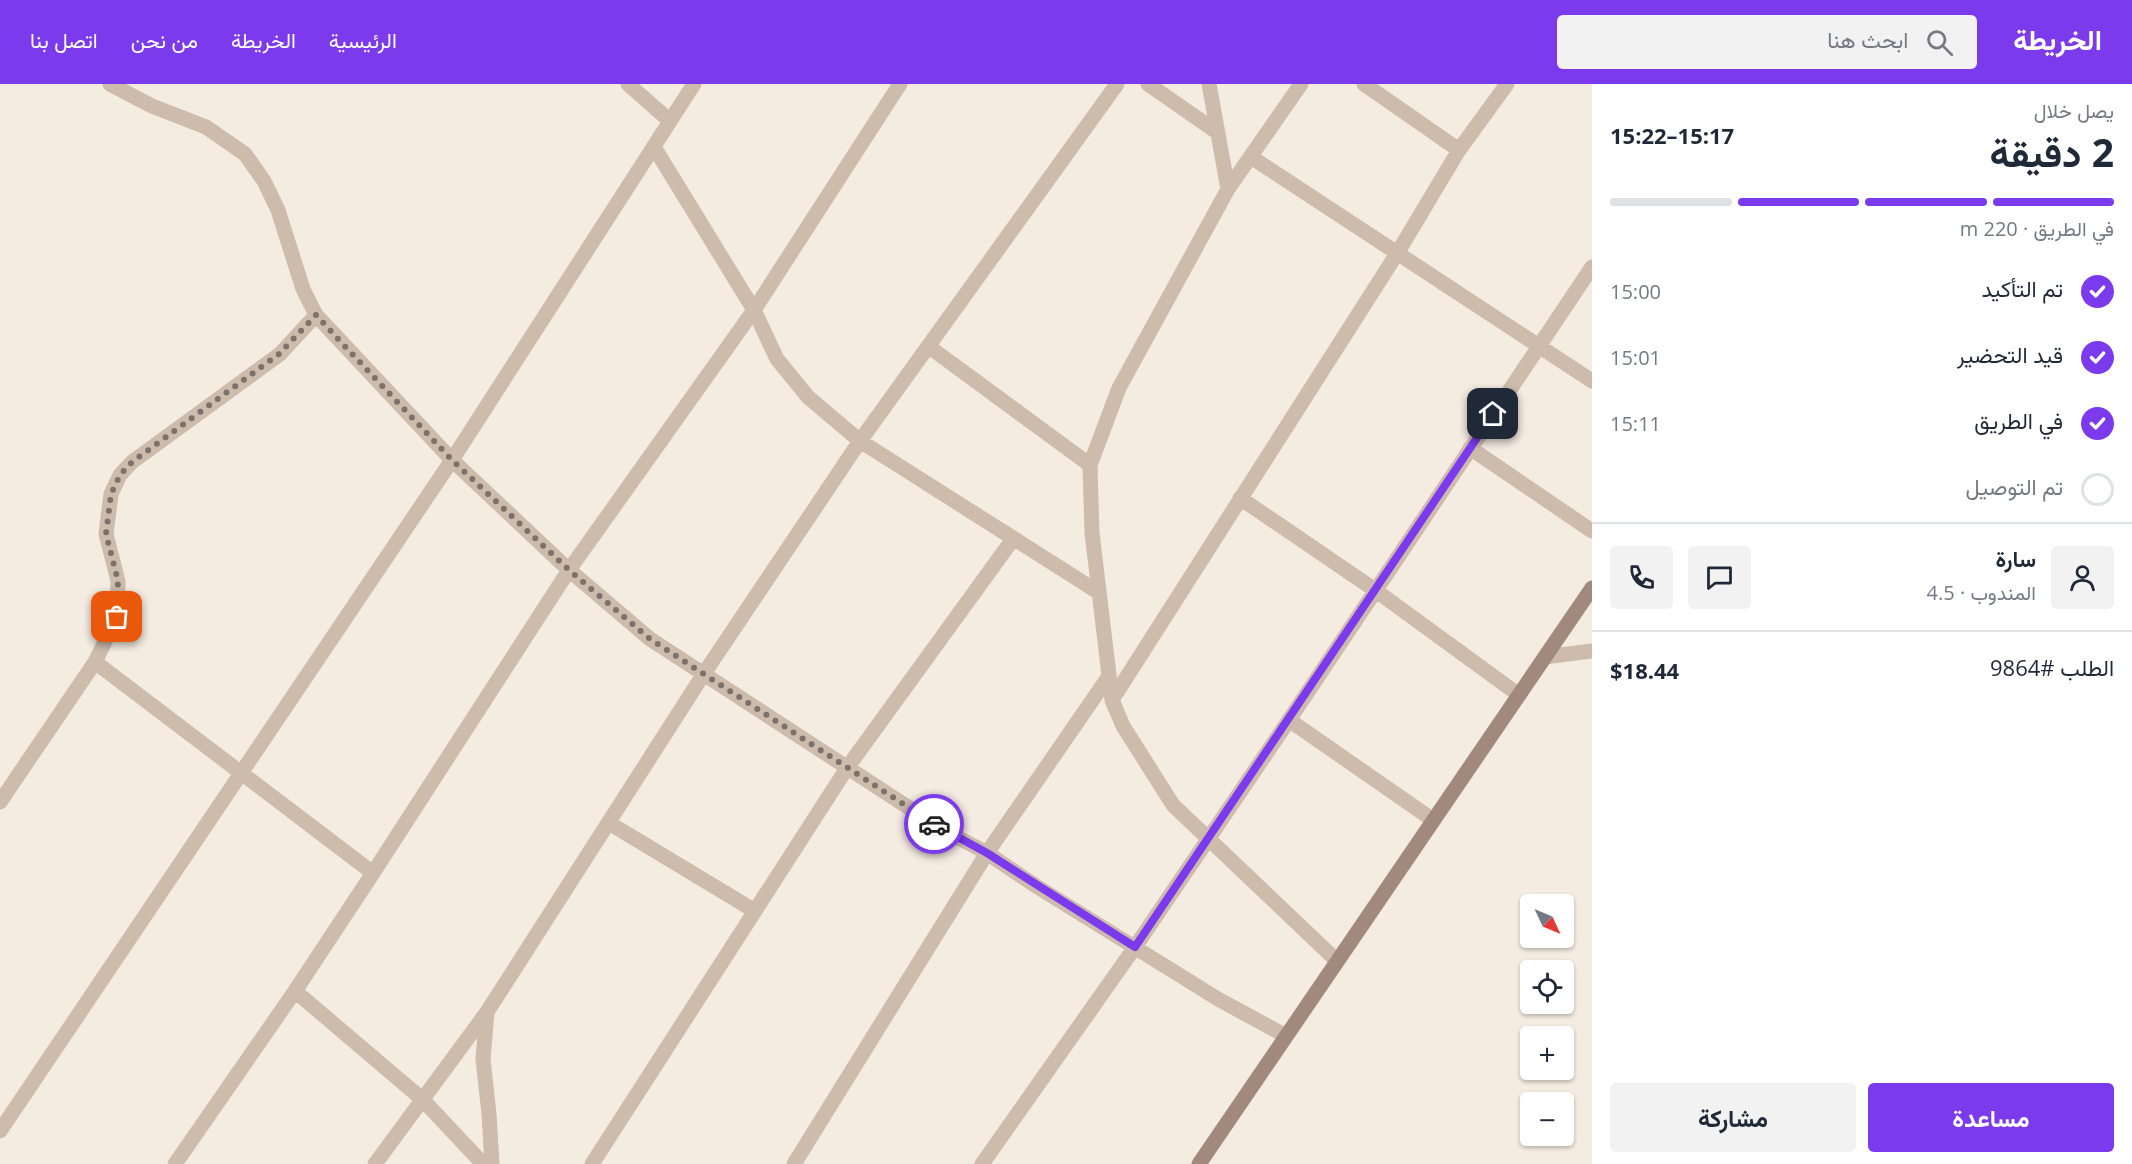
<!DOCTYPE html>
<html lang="ar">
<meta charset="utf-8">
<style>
body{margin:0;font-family:"Open Sans",Vazirmatn,sans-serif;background:#f2f2f3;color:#1f2937;direction:rtl;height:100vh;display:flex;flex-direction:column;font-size:22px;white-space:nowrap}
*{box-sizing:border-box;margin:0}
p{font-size:20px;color:#747a83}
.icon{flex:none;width:33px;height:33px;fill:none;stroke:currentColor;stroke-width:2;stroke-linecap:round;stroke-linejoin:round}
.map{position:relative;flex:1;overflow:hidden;direction:ltr}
.panel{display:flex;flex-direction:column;background:#fff;width:540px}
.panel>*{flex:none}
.needle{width:39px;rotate:134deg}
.tools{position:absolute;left:1520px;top:810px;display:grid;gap:12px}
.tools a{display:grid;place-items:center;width:54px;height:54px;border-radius:6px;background:#fff;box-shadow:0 2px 4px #0004;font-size:30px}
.pin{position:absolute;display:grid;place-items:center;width:51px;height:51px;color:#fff;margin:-26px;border-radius:12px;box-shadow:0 3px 9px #0006}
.courier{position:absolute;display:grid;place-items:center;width:60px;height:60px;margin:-30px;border:4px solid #7c3aed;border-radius:50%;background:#fff;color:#222;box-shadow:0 2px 8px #0007}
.head em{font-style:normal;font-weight:700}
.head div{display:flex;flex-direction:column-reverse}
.head{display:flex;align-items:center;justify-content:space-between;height:102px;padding:0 18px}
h1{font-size:39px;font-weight:700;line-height:45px}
.bar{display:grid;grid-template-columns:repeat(4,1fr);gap:9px 6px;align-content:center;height:72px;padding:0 18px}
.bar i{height:8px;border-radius:4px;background:#e0e1e3}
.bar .on{background:#7c3aed}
.bar p{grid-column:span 4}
.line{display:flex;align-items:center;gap:15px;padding:0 18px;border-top:2px solid #e0e1e3}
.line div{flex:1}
.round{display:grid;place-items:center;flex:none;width:63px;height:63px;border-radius:6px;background:#f2f2f3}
ol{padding:0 18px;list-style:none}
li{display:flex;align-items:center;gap:18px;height:66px}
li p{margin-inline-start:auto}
li .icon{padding:6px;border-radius:50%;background:#7c3aed;color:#fff;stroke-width:4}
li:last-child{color:#747a83}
li i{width:33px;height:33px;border:3px solid #e0e1e3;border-radius:50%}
.action{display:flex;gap:12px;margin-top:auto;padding:12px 18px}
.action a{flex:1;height:69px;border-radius:6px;background:#7c3aed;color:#fff;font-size:24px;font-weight:700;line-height:69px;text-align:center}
.action a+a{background:#f2f2f3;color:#1f2937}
header{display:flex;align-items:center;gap:36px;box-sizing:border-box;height:84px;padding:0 30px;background:#7c3aed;color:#fff}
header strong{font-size:28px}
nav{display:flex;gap:33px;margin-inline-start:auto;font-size:21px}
.search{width:420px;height:54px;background:#f2f2f3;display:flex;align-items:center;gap:15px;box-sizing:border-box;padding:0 21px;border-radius:6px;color:#747a83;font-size:22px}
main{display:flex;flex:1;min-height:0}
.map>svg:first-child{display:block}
</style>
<header>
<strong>الخريطة</strong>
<div class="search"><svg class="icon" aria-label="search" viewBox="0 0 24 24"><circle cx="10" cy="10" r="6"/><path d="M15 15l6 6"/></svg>ابحث هنا</div>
<nav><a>الرئيسية</a><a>الخريطة</a><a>من نحن</a><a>اتصل بنا</a></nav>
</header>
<main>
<section class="panel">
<div class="head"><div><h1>2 دقيقة</h1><p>يصل خلال</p></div><em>15:17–15:22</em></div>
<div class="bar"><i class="on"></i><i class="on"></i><i class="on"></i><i></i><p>في الطريق · 220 m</p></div>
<ol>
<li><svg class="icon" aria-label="check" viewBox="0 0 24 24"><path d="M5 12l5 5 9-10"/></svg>تم التأكيد<p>15:00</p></li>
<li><svg class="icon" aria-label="check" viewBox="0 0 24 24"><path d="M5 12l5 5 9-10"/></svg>قيد التحضير<p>15:01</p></li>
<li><svg class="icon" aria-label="check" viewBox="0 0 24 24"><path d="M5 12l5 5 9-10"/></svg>في الطريق<p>15:11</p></li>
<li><i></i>تم التوصيل</li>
</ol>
<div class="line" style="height:108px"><a class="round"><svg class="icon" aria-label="person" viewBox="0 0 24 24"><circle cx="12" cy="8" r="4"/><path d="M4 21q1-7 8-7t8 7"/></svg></a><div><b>سارة</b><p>المندوب · 4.5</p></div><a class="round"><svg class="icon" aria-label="chat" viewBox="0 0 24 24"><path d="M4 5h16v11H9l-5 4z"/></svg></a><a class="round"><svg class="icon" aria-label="phone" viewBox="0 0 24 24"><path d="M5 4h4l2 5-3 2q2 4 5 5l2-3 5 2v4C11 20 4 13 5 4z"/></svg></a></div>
<div class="line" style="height:78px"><div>الطلب #9864</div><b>$18.44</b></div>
<div class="action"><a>مساعدة</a><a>مشاركة</a></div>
</section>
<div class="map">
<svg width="1592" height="1080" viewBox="0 0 1592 1080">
<rect width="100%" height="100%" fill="#f4ebe1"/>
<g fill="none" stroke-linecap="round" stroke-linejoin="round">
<!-- street -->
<path stroke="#cdbbac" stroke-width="15" d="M110 0 152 22 206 43 245 70 264 97 278 126 303 205 316 231 452 376 569 486 650 555 940 744 987 769 1036 802 1218 915 1286 952
M628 0 670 37
M1148 0 1217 48
M1209 0 1228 105
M1301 0 1228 105 1119 304 1090 381 1092 449 1112 616 1123 642 1173 721 1337 877
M1364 0 1459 66
M654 63 754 226 777 275 808 313 860 357 1098 508
M1251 73 1592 297
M928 262 1090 381
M1470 364 1592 447
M1240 414 1375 506 1519 611
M1545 573 1592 567
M95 578 373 789
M1112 616 1398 168 1459 66 1507 0
M1289 636 1433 736
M0 718 95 578 117 533 118 497 106 450 111 410 120 391 132 378 280 270 316 231
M609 739 755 827
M295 907 422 1015 483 1080
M487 928 483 975 489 1030 492 1080
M0 1047 452 376 694 0
M175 1080 295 907 373 789 569 486 754 226 900 0
M375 1080 487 928 703 591 860 357 1117 0
M592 1080 847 684 1013 455
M794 1080 987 769 1109 592
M982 1080 1135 863 1289 636 1592 183"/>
<!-- secondary -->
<path stroke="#a18a7d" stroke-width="15" d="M1199 1080 1592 504"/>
</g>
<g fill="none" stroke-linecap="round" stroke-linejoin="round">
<!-- done -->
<path stroke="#7c716b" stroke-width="6" stroke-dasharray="0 10.8" d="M117 533 118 497 106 450 111 410 120 391 132 378 279 270 316 231 339 256 452 376 569 486 650 555 934 740"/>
<!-- route -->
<path stroke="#7c3aed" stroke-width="8" d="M934 740 987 769 1135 863 1493 330"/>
</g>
</svg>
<div class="tools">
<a><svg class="needle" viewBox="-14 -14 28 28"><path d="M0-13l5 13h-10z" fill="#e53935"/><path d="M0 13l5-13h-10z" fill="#747a83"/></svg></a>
<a><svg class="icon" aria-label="locate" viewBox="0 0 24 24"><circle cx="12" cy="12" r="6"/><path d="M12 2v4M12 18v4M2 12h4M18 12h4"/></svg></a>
<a>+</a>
<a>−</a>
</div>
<div class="pin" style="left:117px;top:533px;background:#ea580c"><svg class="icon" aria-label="bag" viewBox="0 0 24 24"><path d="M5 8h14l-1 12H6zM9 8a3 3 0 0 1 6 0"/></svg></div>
<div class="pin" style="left:1493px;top:330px;background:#1f2937"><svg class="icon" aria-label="home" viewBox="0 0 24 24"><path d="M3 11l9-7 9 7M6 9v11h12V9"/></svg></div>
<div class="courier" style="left:934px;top:740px"><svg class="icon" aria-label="car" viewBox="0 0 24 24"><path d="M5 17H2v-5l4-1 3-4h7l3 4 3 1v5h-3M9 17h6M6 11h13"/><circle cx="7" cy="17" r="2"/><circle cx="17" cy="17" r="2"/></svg></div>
</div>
</main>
